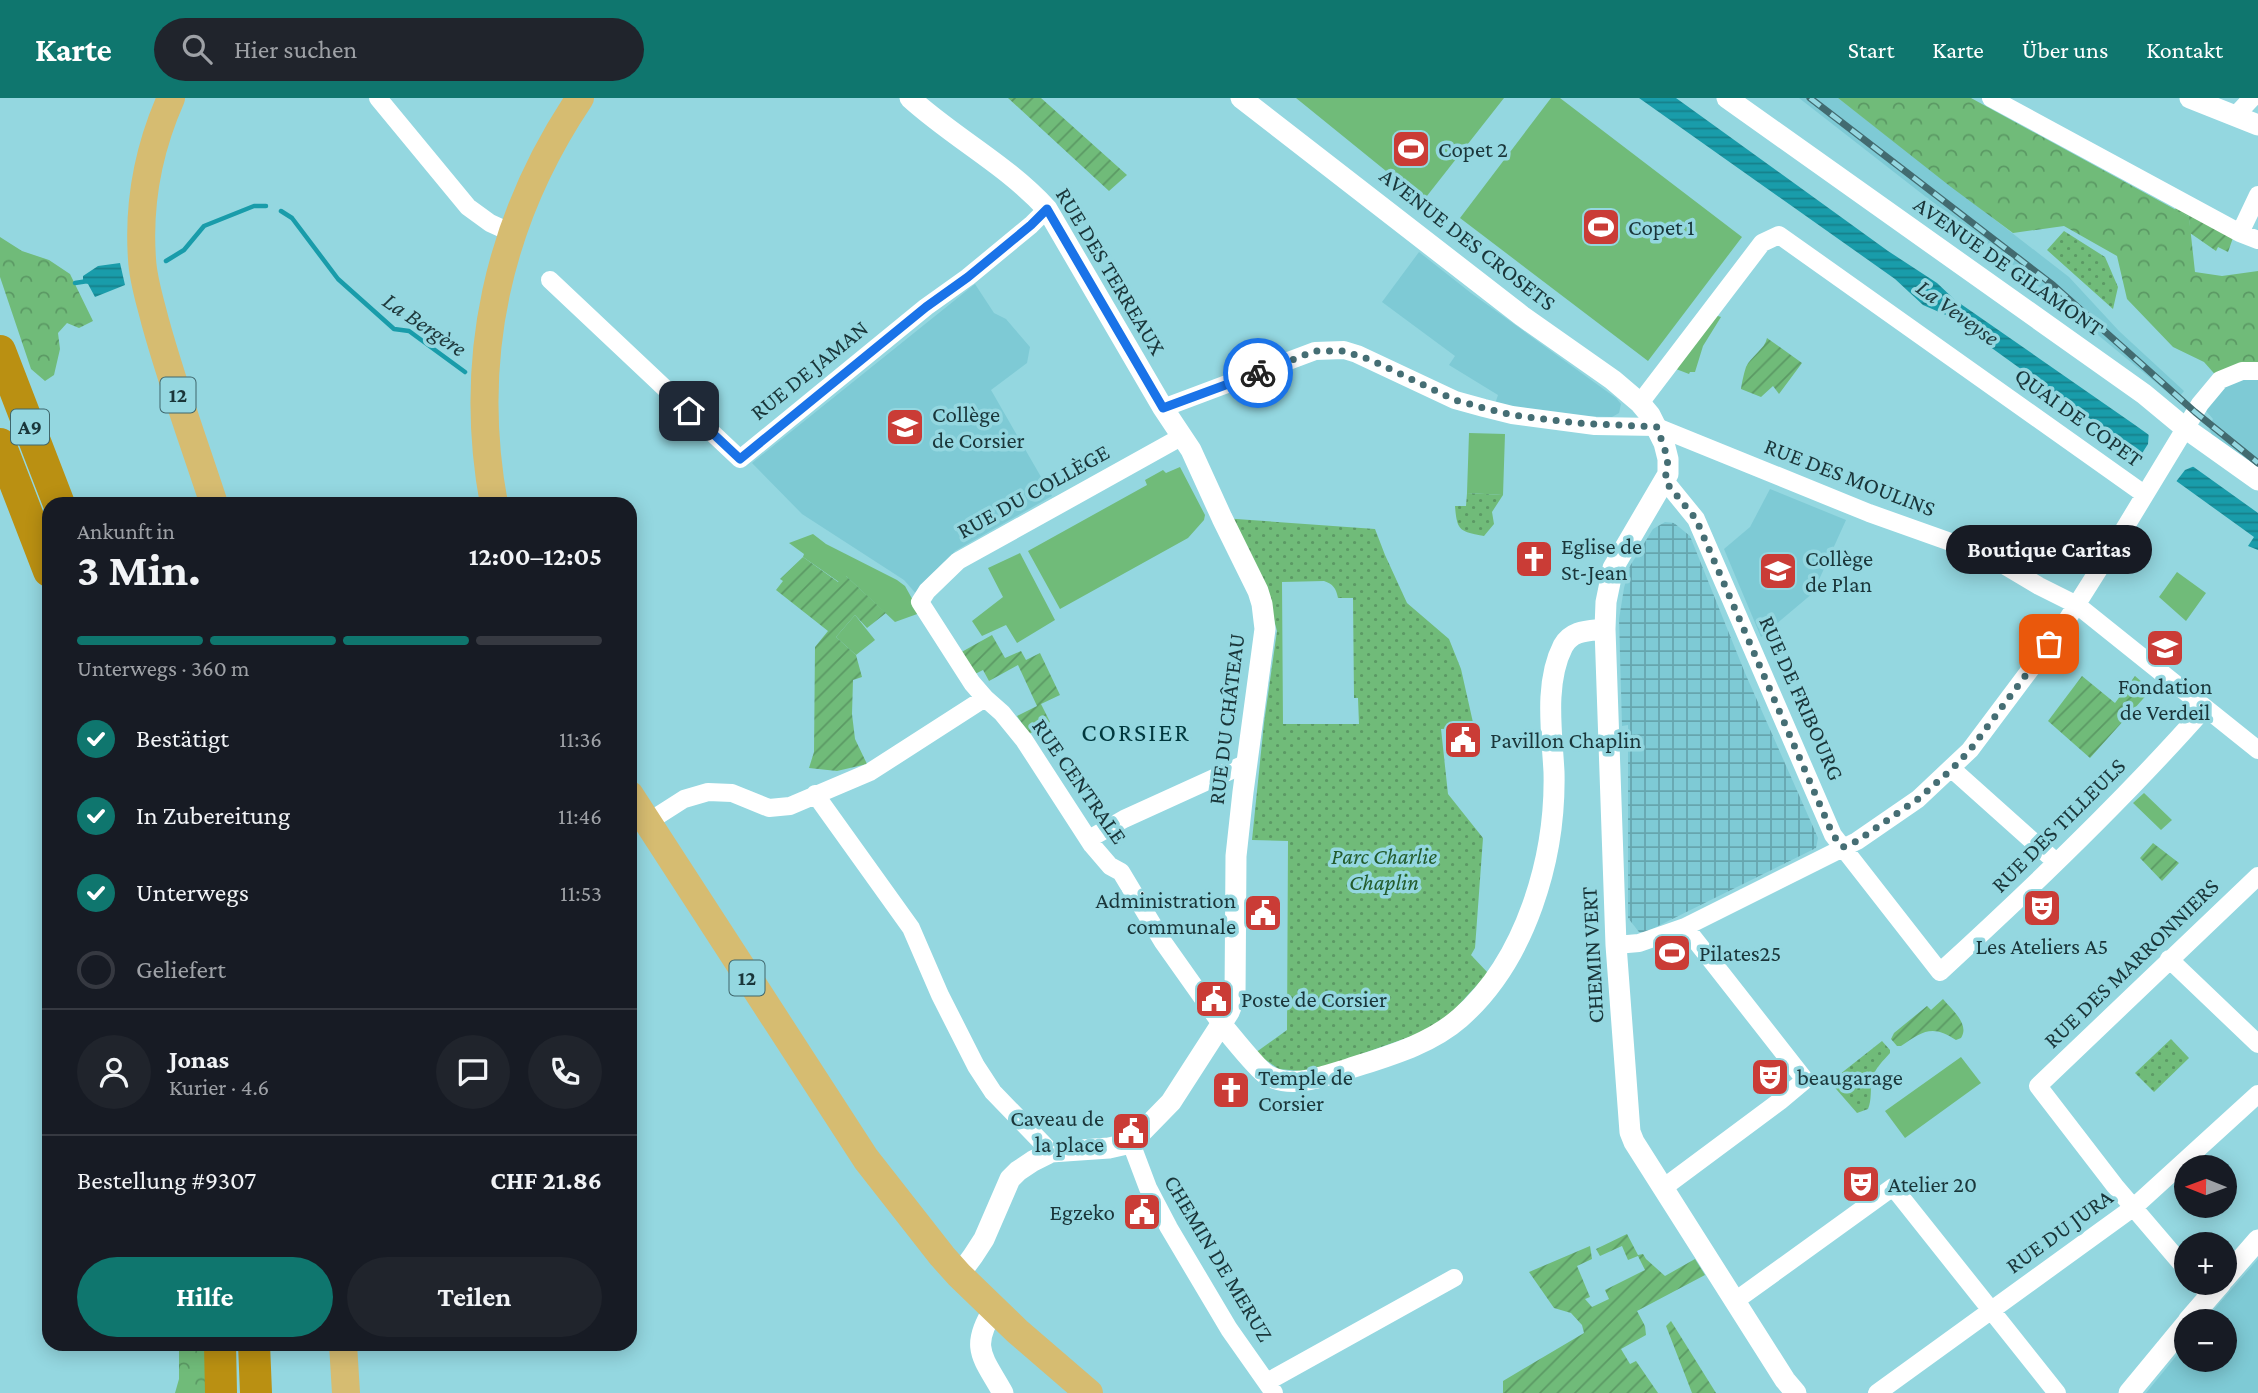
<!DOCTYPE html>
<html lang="de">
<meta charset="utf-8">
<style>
body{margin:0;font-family:"Crimson Pro",serif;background:#20242c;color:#f1f3f6;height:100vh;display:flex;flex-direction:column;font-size:26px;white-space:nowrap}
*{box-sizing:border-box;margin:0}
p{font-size:23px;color:#9ea1a6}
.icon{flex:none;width:38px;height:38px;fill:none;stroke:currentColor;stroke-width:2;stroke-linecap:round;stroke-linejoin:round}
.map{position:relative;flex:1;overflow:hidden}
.sheet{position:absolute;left:42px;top:399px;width:595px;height:854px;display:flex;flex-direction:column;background:#171b24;border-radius:21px;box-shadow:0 4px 18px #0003}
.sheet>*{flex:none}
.needle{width:46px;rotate:271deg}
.controls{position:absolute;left:2174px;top:1057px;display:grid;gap:14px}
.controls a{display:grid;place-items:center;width:63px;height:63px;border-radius:50%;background:#171b24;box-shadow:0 4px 18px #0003;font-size:35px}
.pin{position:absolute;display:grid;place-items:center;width:60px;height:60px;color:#fff;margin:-30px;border-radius:14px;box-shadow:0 4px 10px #0006}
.courier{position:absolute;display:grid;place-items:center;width:70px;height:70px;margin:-35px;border:5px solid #1a73e8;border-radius:50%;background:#fff;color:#222;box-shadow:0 2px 9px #0007}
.bubble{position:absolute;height:49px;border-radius:24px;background:#171b24;box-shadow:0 4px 18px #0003;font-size:23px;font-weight:700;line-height:49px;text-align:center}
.overview em{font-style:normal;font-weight:700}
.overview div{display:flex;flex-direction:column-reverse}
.overview{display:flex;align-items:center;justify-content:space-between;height:119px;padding:0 35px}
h1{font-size:46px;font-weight:700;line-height:52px}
.bar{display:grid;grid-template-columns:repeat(4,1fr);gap:10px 7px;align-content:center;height:84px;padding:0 35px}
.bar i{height:9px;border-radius:5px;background:#363941}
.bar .active{background:#0f766e}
.bar p{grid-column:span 4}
.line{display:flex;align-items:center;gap:18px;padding:0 35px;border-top:2px solid #363941}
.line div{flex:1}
.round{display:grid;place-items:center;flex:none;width:74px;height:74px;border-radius:37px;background:#20242c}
ol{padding:0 35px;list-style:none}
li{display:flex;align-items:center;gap:21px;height:77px}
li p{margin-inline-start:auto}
li .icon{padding:7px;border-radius:50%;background:#0f766e;color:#fff;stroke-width:4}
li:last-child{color:#9ea1a6}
li i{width:38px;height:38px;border:4px solid #363941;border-radius:50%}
.action{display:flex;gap:14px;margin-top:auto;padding:14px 35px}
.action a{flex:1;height:80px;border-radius:42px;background:#0f766e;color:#fff;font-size:28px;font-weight:700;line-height:80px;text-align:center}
.action a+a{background:#20242c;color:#f1f3f6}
header{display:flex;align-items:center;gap:42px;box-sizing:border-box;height:98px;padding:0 35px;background:#0f766e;color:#fff}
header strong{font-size:33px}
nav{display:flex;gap:38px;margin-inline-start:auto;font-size:24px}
.search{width:490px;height:63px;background:#20242c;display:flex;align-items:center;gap:18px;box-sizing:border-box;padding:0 24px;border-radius:38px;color:#9ea1a6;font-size:26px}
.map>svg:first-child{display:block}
</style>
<header>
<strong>Karte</strong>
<div class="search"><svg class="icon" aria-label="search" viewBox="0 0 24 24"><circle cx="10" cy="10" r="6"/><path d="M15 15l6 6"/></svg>Hier suchen</div>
<nav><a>Start</a><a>Karte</a><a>Über uns</a><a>Kontakt</a></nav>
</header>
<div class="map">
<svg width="2258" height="1295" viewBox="0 0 2258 1295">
<defs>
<pattern id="industrial-grid" width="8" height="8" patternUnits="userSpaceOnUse" patternTransform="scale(1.75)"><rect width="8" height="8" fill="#7ecad5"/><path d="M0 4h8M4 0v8" fill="none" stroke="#66a5ae"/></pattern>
<pattern id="forest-crowns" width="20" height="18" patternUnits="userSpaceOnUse" patternTransform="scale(1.75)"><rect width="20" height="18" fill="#70bb79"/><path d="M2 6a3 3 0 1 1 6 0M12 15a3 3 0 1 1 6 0" fill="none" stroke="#5b9964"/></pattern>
<pattern id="park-dots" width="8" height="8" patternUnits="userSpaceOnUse" patternTransform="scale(1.75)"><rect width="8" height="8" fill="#70bb79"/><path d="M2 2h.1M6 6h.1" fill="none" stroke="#5b9964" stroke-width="1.8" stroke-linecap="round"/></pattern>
<pattern id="garden-furrows" width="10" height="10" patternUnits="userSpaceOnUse" patternTransform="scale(1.75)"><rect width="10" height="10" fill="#70bb79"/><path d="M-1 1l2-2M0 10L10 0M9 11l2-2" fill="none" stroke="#5b9964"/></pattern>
<pattern id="water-rules" width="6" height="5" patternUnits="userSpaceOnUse" patternTransform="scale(1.75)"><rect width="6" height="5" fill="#199caa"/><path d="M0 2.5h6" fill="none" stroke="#16808b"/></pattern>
</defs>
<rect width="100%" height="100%" fill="#94d7e0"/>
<!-- built -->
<path fill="#7ecad5" d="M1799 0H1838L2069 179 2119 233 2184 293 2177 302 2003 159Z
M1419 154 1471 195 1616 300 1621 306 1619 315 1612 319 1549 317 1495 306 1498 297 1449 267 1455 258 1382 204Z
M975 186 994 215 1006 221 1030 249 1027 265 991 292 1052 398 955 453 918 498 904 482 802 416 752 365Z
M2258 273V371L2213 339 2209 330 2213 321 2200 306 2220 282Z
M1770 391 1846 422 1813 495 1761 539 1724 451 1750 429Z
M2258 1161V1295H2146L2186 1246V1262H2224V1223H2204Z"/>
<!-- industrial -->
<path fill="url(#industrial-grid)" d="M1665 424 1674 425 1690 438 1745 575 1818 740 1816 750 1646 834H1639L1628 820V627L1622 628 1619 521 1624 490 1630 468 1653 431Z"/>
<!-- grass -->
<path fill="#70bb79" d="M1296 0H1504L1423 103Z
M1551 0H1560L1742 139 1648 263 1460 120Z
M1718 218 1721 219 1703 248 1695 274H1690L1689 276 1676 271 1713 219Z
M1469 335 1505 336 1503 397 1467 395Z
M1180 369 1205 417 1204 422 1188 440 1060 511 1028 453 1147 387 1145 382 1163 372 1166 375Z
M813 436 826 446 897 482 905 488 920 515 895 524 846 478 839 484 803 459 804 456 789 445Z
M1020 455 1055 522 1017 545 1006 527 982 538 972 523 1003 499 988 470Z
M2177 474 2206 495 2186 523 2159 499Z
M855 517 875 542 856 557 836 539Z
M2144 695 2172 722 2161 732 2133 705Z
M1961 959 1981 985 1905 1040 1885 1013Z"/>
<!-- forest -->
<path fill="url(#forest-crowns)" d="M1838 0H1971L2189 119 2195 174 2222 178 2258 173V273L2220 282 2204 264 2173 249 2127 201 2117 158 2064 128 2013 135 1951 89Z
M0 139 22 153 49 162 70 176 93 223 79 230 67 225 58 235 60 251 54 277 45 283 31 271 0 179Z
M179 1246H205L206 1295H175L179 1281Z"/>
<!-- park -->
<path fill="url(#park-dots)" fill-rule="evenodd" d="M2064 133 2105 159 2118 189 2113 211 2047 152Z
M1467 395 1503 397 1492 414 1494 426 1484 438C1460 433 1457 434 1455 408H1466Z
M1222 420 1375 431 1385 457 1407 505 1449 541 1461 571 1474 629 1441 631 1448 696 1483 740 1475 850 1471 857 1488 875 1455 911 1429 932 1322 970 1300 973 1279 971 1255 955 1287 932 1288 743 1252 742 1264 625 1277 533 1269 502ZM1324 483C1333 486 1336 490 1338 500H1353L1354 600H1358L1359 626H1283L1282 484Z
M2171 941 2189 960 2154 994 2135 975Z
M1882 943 1890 952V955C1883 963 1875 970 1872 981 1870 991 1872 1002 1868 1011L1857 1015 1830 984Z"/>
<!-- garden -->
<path fill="url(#garden-furrows)" d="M1008 0H1041L1127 77 1109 93Z
M2178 104 2234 137 2228 154 2218 149 2216 153 2190 135 2189 119 2175 112Z
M1767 240 1802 265 1779 296 1773 288 1761 299 1741 291C1742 284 1744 275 1746 269 1751 258 1765 251 1767 240Z
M803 459 838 484 845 477 886 515 867 530 855 517 836 539 856 557 862 579 853 582 852 616 855 641 867 666 837 673 809 670 814 654 815 549 828 533 776 492 783 483 780 481Z
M992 537 1005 560 1021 553 1026 562 1040 555 1060 597 1041 606 1050 624 1029 636 1017 618 1037 608 1018 567 989 583 983 572 971 578 958 556Z
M2082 578 2115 605 2135 578 2151 592 2090 660 2048 623Z
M2153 745 2179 765 2162 783 2140 760Z
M1943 901C1952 912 1970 926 1961 940L1956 942C1933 926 1922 933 1901 948H1897L1891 941 1894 935 1927 908 1931 912Z
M1627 1136 1638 1157 1643 1156 1646 1161 1665 1178 1695 1161 1705 1177 1637 1213 1645 1228 1646 1237 1621 1251 1630 1266 1636 1263 1658 1295H1503V1283L1584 1235 1582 1227 1571 1215 1554 1210 1529 1174 1590 1148 1592 1161 1577 1168 1590 1199 1585 1201 1592 1209 1609 1201 1605 1192 1645 1172 1638 1158 1628 1162 1622 1148 1600 1158 1596 1151Z
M1671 1223 1716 1295H1692L1666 1228Z"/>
<!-- water -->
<path fill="url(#water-rules)" d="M1639 0H1676L1888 153 1937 185 1955 202 2135 327 2258 415V452L2248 448 2254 439 1946 217 1923 207 1895 181Z
M120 165 125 187 95 199 88 186 83 184V178L98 168Z"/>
<!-- pier -->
<path fill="#94d7e0" d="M2149 332 2197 367 2185 372 2175 385 2139 360 2148 346Z"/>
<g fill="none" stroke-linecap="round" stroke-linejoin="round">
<!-- stream -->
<path stroke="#199caa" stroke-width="4.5" d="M281 113 292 120 338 181 394 231 409 233 465 274
M166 163 184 152 204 128 254 108H266
M75 185 88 183"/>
<!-- minor -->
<path stroke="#fff" stroke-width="18" d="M378 0 468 109 490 125 512 135
M1991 0 2240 135 2258 142
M2236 17 2252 0
M2240 135 2258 97
M550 182 740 361 926 209 968 179 1031 127 1047 111
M1640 305 1762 145 1779 137 2144 396
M1163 310 1315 253 1344 252 1357 256 1455 302 1484 310 1512 317 1595 328 1657 329 1869 415 1987 457 2039 488 2077 507 2258 652
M1181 339 958 463 927 493 920 504 972 585 985 600 1002 615 1024 642 1092 747 1110 768 1121 774 1163 844 1221 926
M1665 383 1696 421 1833 737 1940 874C2032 790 2123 703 2205 610
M1952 671 2056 764
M815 696 911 830 940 897 976 968 993 994 1051 1054
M648 724 684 701 708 694 732 695 769 710 790 708 870 674 985 600
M1089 741 1124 721 1247 665
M1616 847 1639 845 1685 829 1857 743 1918 701 1970 652 2065 525 2123 433 2200 306 2220 282 2242 273H2258
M2169 861 2258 946
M1131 1045 1148 1090 1169 1130 1229 1231 1274 1295
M1663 1090 1780 1003 1805 982 1685 829
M2186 1171 2115 1088 2038 988 2258 778
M2198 1185 2210 1197
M1735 1203 1893 1089 2057 1295
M1267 1284 1454 1180
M1877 1295 2134 1109 2258 996"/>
<!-- tertiary -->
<path stroke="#fff" stroke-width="21" d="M910 0C954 40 1007 67 1047 111L1163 310 1191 352 1222 420 1258 493 1262 506 1265 531 1243 694 1236 758 1235 899 1229 914 1171 1004 1131 1045 1109 1050 1051 1054 1033 1063 1018 1073 1010 1081 984 1141 973 1158 959 1177
M1241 0 1522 218 1613 282 1640 305 1650 317 1664 345 1668 361V376L1613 470 1606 504 1605 531 1616 847 1630 1034 1634 1044 1785 1282 1796 1295
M1727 0 2144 296 2185 330 2258 382
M2190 0 2258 27
M1221 926C1231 937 1256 970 1267 977 1291 991 1322 979 1345 972 1384 959 1428 948 1460 920 1526 862 1556 760 1554 674 1552 635 1544 585 1563 548 1572 532 1588 533 1605 531
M2224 1181 2258 1142
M994 1211C969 1250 983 1259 1003 1295
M2188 1223 2221 1185
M2129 1295 2186 1226"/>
<!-- primary -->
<path stroke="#d6bc71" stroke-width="28" d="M171 0C148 52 138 104 142 161 143 182 150 203 155 223 172 285 194 345 214 406
M494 406C467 261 498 122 580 0
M630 697 866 1061 942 1158 959 1177 1017 1233 1089 1295
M343 1246 346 1295"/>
<!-- motorway -->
<path stroke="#ba9012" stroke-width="32" d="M0 253 59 406
M0 346 49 473
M220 1246 221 1295
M254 1246 256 1295"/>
<defs>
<path id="rail" d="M1810 0 2053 187 2195 314 2258 365"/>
</defs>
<!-- rail casing -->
<use href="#rail" stroke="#426b70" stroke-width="7"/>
<!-- rail -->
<use href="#rail" stroke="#94d7e0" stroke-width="4.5" stroke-dasharray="13" stroke-linecap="butt"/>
</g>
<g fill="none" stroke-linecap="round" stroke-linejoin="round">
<!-- done -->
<path stroke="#456e74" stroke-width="7" stroke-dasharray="0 12.6" d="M1258 275 1315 253H1344L1371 262 1455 302 1484 310 1512 317 1576 325 1657 329 1668 361 1665 383 1696 421 1833 737 1843 749 1857 743 1918 701 1952 671 1970 652 2049 546"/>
<!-- route -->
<path stroke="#1a73e8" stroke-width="9" d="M689 313 740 361 926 209 968 179 1031 127 1047 111 1163 310 1258 275"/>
</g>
<!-- icons -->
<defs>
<symbol id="stadium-square" viewBox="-11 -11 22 22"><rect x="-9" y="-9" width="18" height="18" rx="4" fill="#ca3c36" stroke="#94d7e0"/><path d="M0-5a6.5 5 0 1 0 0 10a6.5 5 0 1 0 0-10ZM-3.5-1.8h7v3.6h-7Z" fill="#fff"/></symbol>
<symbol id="school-square" viewBox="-11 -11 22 22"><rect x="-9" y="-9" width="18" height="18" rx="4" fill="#ca3c36" stroke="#94d7e0"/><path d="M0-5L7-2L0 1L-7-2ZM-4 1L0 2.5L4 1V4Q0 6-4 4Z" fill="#fff"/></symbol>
<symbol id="church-square" viewBox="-11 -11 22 22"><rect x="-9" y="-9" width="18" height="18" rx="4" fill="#ca3c36" stroke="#94d7e0"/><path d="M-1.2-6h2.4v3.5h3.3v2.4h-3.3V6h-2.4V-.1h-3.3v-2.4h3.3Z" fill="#fff"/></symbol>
<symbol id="civic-square" viewBox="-11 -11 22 22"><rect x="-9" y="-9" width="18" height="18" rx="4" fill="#ca3c36" stroke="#94d7e0"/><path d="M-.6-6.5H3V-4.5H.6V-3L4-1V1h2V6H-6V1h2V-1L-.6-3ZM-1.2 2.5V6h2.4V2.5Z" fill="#fff"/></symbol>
<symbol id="theatre-square" viewBox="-11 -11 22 22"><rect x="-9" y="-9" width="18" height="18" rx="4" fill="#ca3c36" stroke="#94d7e0"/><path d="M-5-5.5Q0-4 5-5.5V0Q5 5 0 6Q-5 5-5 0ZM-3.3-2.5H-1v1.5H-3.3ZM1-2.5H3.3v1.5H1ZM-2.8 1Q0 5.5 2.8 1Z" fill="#fff"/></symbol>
</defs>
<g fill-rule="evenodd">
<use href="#stadium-square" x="1389" y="29" width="44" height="44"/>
<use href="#stadium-square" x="1579" y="107" width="44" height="44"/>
<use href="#school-square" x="883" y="307" width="44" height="44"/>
<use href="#church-square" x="1512" y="439" width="44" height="44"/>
<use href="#school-square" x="1756" y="451" width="44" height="44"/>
<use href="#school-square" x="2143" y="528" width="44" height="44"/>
<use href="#civic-square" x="1441" y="620" width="44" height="44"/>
<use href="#theatre-square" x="2020" y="788" width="44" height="44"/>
<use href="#civic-square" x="1241" y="793" width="44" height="44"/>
<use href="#stadium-square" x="1650" y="833" width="44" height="44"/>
<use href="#civic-square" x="1192" y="879" width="44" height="44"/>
<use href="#theatre-square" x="1748" y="957" width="44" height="44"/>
<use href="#church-square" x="1209" y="970" width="44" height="44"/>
<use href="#civic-square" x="1109" y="1011" width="44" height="44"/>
<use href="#theatre-square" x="1839" y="1064" width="44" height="44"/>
<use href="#civic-square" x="1120" y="1092" width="44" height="44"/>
</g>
<g text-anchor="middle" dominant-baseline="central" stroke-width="7" stroke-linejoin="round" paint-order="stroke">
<!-- shield labels -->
<g fill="#94d7e0" stroke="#3f666c" stroke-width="2">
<rect x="160.5" y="279.5" width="35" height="35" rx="5"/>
<rect x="11" y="311.5" width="38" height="35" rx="5"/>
<rect x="729.5" y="862.5" width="35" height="35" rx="5"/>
</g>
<g font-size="21" font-weight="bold" fill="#1a363a">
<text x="178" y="297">12</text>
<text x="30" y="329">A9</text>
<text x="747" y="880">12</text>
</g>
<!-- poi labels -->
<g font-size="23" fill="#1a363a" stroke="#94d7e0" text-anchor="start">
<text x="1438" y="51">Copet 2</text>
<text x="1628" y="129">Copet 1</text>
<text x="932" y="316">Collège<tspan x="932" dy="26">de Corsier</tspan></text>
<text x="1561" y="448">Eglise de<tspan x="1561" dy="26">St-Jean</tspan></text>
<text x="1805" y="460">Collège<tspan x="1805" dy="26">de Plan</tspan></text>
<text x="2165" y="588" text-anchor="middle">Fondation<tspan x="2165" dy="26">de Verdeil</tspan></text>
<text x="1490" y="642">Pavillon Chaplin</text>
<text x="1236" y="802" text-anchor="end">Administration<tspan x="1236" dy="26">communale</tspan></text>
<text x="2042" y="848" text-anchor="middle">Les Ateliers A5</text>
<text x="1699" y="855">Pilates25</text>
<text x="1241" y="901">Poste de Corsier</text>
<text x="1258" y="979">Temple de<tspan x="1258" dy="26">Corsier</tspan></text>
<text x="1797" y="979">beaugarage</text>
<text x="1104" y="1020" text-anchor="end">Caveau de<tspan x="1104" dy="26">la place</tspan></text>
<text x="1888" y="1086">Atelier 20</text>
<text x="1115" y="1114" text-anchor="end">Egzeko</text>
</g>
<!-- street labels -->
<g font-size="23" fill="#1a363a" stroke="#94d7e0">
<text transform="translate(1468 141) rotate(38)">AVENUE DES CROSETS</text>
<text transform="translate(2009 168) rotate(35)">AVENUE DE GILAMONT</text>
<text transform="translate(1111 173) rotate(59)">RUE DES TERREAUX</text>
<text transform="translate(809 272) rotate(-39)">RUE DE JAMAN</text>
<text transform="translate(2079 319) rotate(36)">QUAI DE COPET</text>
<text transform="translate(1850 379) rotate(21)">RUE DES MOULINS</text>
<text transform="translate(1033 393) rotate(-29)">RUE DU COLLÈGE</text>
<text transform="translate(1802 600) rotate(66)">RUE DE FRIBOURG</text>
<text transform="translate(1226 621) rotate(-83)">RUE DU CHÂTEAU</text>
<text transform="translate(1080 683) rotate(55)">RUE CENTRALE</text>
<text transform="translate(2058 727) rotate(-45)">RUE DES TILLEULS</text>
<text transform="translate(1592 857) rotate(-93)">CHEMIN VERT</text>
<text transform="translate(2131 865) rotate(-44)">RUE DES MARRONNIERS</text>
<text transform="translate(2059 1133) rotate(-36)">RUE DU JURA</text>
<text transform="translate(1219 1160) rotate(59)">CHEMIN DE MERUZ</text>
</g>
<!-- park labels -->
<g font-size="23" font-style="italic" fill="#235b2c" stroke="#94d7e0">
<text x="1384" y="758">Parc Charlie<tspan x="1384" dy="26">Chaplin</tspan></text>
</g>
<!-- water labels -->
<g font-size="24" font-style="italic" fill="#1f393c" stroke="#94d7e0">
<text transform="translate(1958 214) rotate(36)">La Veveyse</text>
<text transform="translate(425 226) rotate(34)">La Bergère</text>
</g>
<!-- quarter labels -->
<g font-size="26" letter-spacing="2" fill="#00383e" stroke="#94d7e0">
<text x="1136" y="634">CORSIER</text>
</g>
</g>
</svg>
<div class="controls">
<a><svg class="needle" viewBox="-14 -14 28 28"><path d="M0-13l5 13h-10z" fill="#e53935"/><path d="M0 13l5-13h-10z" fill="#9ea1a6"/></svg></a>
<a>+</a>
<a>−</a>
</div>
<div class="pin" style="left:2049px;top:546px;background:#ea580c"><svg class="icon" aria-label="bag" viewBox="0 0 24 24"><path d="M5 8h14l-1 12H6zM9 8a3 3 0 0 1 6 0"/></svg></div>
<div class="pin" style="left:689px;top:313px;background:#1f2937"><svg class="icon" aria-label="home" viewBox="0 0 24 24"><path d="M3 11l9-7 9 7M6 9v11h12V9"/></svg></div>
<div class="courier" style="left:1258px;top:275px"><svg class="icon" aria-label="bike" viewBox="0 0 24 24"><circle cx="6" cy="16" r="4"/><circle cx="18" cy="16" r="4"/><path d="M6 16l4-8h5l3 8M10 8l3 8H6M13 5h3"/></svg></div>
<div class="bubble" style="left:1946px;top:427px;width:206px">Boutique Caritas</div>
<section class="sheet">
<div class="overview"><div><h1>3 Min.</h1><p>Ankunft in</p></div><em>12:00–12:05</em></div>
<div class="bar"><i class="active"></i><i class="active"></i><i class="active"></i><i></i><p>Unterwegs · 360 m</p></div>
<ol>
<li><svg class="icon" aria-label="check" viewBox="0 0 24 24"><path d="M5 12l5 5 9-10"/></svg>Bestätigt<p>11:36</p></li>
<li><svg class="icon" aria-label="check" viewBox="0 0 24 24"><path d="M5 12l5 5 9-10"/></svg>In Zubereitung<p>11:46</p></li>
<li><svg class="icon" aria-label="check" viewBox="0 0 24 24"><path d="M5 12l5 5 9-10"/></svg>Unterwegs<p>11:53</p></li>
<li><i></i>Geliefert</li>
</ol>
<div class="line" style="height:126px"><a class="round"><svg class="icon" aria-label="person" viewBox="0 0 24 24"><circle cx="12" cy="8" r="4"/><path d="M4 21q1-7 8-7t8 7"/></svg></a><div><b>Jonas</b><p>Kurier · 4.6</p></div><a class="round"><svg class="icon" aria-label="chat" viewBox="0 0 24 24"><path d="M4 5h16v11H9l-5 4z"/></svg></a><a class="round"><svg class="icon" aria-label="phone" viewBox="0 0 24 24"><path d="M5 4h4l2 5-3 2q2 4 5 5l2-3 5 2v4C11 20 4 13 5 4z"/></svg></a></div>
<div class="line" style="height:91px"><div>Bestellung #9307</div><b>CHF 21.86</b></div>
<div class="action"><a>Hilfe</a><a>Teilen</a></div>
</section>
</div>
